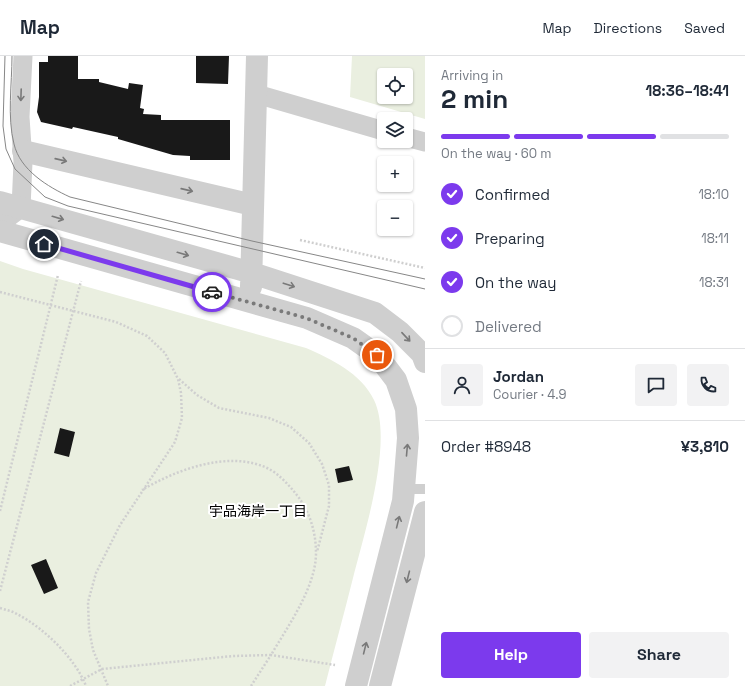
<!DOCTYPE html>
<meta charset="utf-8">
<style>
body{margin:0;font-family:"Space Grotesk","Noto Sans JP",sans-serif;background:#f2f2f3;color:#1f2937;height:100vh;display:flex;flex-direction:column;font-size:15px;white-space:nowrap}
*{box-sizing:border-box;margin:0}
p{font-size:13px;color:#747a83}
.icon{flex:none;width:22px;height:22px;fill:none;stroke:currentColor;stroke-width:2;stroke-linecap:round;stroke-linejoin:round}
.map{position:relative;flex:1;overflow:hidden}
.side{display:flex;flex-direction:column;background:#fff;width:320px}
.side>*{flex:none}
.buttons{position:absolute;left:377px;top:12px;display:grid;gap:8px}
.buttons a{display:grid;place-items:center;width:36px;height:36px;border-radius:4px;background:#fff;box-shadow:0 1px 3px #0004;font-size:20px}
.pin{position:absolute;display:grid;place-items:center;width:34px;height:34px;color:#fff;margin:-17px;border:2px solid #fff;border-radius:50%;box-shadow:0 1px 4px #0007}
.courier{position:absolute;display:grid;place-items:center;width:40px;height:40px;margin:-20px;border:3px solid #7c3aed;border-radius:50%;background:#fff;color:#222;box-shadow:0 1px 5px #0007}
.summary em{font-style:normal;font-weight:700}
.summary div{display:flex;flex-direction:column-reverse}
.summary{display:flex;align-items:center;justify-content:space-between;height:68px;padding:0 16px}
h1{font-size:26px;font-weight:700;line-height:30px}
.bar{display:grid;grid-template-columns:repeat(4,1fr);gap:6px 4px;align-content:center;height:48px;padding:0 16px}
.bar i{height:5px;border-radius:3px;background:#e0e1e3}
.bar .current{background:#7c3aed}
.bar p{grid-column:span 4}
.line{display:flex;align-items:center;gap:10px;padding:0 16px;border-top:1px solid #e0e1e3}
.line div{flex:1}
.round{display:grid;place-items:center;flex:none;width:42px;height:42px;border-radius:4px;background:#f2f2f3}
ol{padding:0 16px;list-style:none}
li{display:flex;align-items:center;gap:12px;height:44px}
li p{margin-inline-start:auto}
li .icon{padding:4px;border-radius:50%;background:#7c3aed;color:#fff;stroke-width:4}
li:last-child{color:#747a83}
li i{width:22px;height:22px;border:2px solid #e0e1e3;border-radius:50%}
.button{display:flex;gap:8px;margin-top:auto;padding:8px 16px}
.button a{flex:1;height:46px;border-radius:4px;background:#7c3aed;color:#fff;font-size:16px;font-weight:700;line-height:46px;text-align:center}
.button a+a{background:#f2f2f3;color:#1f2937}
header{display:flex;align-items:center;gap:24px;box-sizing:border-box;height:56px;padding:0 20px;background:#fff;border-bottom:1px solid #e0e1e3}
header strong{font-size:19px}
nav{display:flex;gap:22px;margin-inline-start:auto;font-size:14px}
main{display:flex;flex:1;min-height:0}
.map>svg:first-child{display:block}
</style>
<header>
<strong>Map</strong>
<nav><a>Map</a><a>Directions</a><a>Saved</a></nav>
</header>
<main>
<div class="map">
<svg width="425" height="630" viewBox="0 0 425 630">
<rect width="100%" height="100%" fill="#fff"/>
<!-- green -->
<path fill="#eaefe0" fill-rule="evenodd" d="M352 0H425V63L350 41ZM384 19H406V41H384Z
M0 205 23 213 306 292C331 303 361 317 374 344 394 385 364 478 353 522 344 558 334 594 325 630H0Z"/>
<!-- building -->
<path fill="#191919" d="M48 0H78V23H99V26L128 33 129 27 143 29 140 52 144 53 143 58 161 59V64H230V104H190V100L173 99 118 83V81L73 71 72 73 41 66 37 56 39 41V6H48Z
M196 0H229L228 28 196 27Z
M60 372 75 376 69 401 54 397Z
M349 410 353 424 338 427 335 413Z
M46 503 58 532 44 538 31 509Z"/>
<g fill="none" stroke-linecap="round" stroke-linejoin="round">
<!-- path -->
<path stroke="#cfcfcf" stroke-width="2.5" stroke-dasharray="2 2" stroke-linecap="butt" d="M300 184 425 212
M0 236 116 266 147 280 165 297 178 323 181 337 182 362 175 386 120 469 96 517 88 546 89 573 93 594 108 630
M179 323 197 339 219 352 269 362 291 371 309 387 322 408 329 429V450L317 496
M0 455 58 219
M0 535 81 225
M0 552C6 554 12 555 17 558 44 572 75 602 86 630
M70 630 102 613 233 600 271 599C288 570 316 531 316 497 316 475 309 454 296 438 288 428 278 417 267 412 228 394 176 414 142 434
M251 630 271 599 335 609"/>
<!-- service -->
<path stroke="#cfcfcf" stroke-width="10" d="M404 433H425"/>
<!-- minor -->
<path stroke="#cfcfcf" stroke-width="19" d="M256 38 384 75
M406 81 425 86
M0 168 21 152 23 106 20 61 23 0"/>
<!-- tertiary -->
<path stroke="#cfcfcf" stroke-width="22" d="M23 95 253 149
M0 146 252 217 375 257 400 276 422 298 425 306
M0 175 307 262 353 282 377 299 396 324 406 353 408 382 403 445 356 630
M251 231 257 0
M380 630 425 456"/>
<!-- tram -->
<path stroke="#878787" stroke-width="1" d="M5 0 3 70 6 93 15 113 45 141 68 150 425 233
M12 0C12 28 7 61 14 88 20 114 48 131 70 141L252 185 425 223"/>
</g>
<!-- one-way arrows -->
<defs><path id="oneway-shaft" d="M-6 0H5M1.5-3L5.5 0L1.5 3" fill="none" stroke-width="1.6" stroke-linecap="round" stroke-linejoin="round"/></defs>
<g stroke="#797979">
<use href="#oneway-shaft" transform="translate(21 39) rotate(92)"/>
<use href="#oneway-shaft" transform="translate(61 104) rotate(13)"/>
<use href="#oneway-shaft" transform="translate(187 134) rotate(13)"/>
<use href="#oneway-shaft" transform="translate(58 162) rotate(16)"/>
<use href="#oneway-shaft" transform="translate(183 198) rotate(16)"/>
<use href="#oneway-shaft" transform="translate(289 229) rotate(18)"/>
<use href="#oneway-shaft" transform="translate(406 281) rotate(47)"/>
<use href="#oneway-shaft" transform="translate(407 394) rotate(-85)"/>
<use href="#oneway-shaft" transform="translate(398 466) rotate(-76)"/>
<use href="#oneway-shaft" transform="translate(408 521) rotate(104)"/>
<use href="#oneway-shaft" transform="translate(365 592) rotate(-76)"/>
</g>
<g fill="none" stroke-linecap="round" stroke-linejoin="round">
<!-- done -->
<path stroke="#7a7a7a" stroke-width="4" stroke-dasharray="0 7.2" d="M212 236 306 262 353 282 377 299"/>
<!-- route -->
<path stroke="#7c3aed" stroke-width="5" d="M44 188 212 236"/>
</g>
<g text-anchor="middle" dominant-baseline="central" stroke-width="4" stroke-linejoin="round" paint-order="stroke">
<!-- neighbourhood labels -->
<g font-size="14" fill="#000" stroke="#fff">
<text x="258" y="455">宇品海岸一丁目</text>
</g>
</g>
</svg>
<div class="buttons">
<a><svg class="icon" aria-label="locate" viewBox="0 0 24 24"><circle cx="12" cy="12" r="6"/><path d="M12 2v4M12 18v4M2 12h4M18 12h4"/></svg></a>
<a><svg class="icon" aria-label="layers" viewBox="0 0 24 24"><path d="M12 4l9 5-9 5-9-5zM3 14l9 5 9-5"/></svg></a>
<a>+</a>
<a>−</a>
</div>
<div class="pin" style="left:377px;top:299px;background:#ea580c"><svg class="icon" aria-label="bag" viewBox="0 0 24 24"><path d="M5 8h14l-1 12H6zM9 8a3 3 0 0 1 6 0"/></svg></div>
<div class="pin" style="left:44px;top:188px;background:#1f2937"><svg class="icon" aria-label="home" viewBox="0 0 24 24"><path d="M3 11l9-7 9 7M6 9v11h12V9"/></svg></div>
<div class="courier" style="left:212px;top:236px"><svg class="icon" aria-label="car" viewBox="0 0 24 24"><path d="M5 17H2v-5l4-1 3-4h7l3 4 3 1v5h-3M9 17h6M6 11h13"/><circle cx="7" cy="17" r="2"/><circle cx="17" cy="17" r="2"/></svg></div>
</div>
<section class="side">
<div class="summary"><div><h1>2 min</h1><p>Arriving in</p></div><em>18:36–18:41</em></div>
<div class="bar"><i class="current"></i><i class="current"></i><i class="current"></i><i></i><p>On the way · 60 m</p></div>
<ol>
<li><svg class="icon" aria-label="check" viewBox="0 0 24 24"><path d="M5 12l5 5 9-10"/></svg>Confirmed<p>18:10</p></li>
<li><svg class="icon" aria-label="check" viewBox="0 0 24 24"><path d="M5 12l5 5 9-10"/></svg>Preparing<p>18:11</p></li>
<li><svg class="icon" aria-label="check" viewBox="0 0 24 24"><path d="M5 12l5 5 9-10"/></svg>On the way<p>18:31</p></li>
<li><i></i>Delivered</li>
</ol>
<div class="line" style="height:72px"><a class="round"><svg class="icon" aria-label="person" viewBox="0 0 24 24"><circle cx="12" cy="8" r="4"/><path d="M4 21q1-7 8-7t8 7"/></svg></a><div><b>Jordan</b><p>Courier · 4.9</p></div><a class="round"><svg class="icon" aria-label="chat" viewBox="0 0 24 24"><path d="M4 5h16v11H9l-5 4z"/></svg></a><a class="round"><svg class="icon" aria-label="phone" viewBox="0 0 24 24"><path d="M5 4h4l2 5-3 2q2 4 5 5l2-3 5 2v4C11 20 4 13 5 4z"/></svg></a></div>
<div class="line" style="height:52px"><div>Order #8948</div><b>¥3,810</b></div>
<div class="button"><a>Help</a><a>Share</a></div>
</section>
</main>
